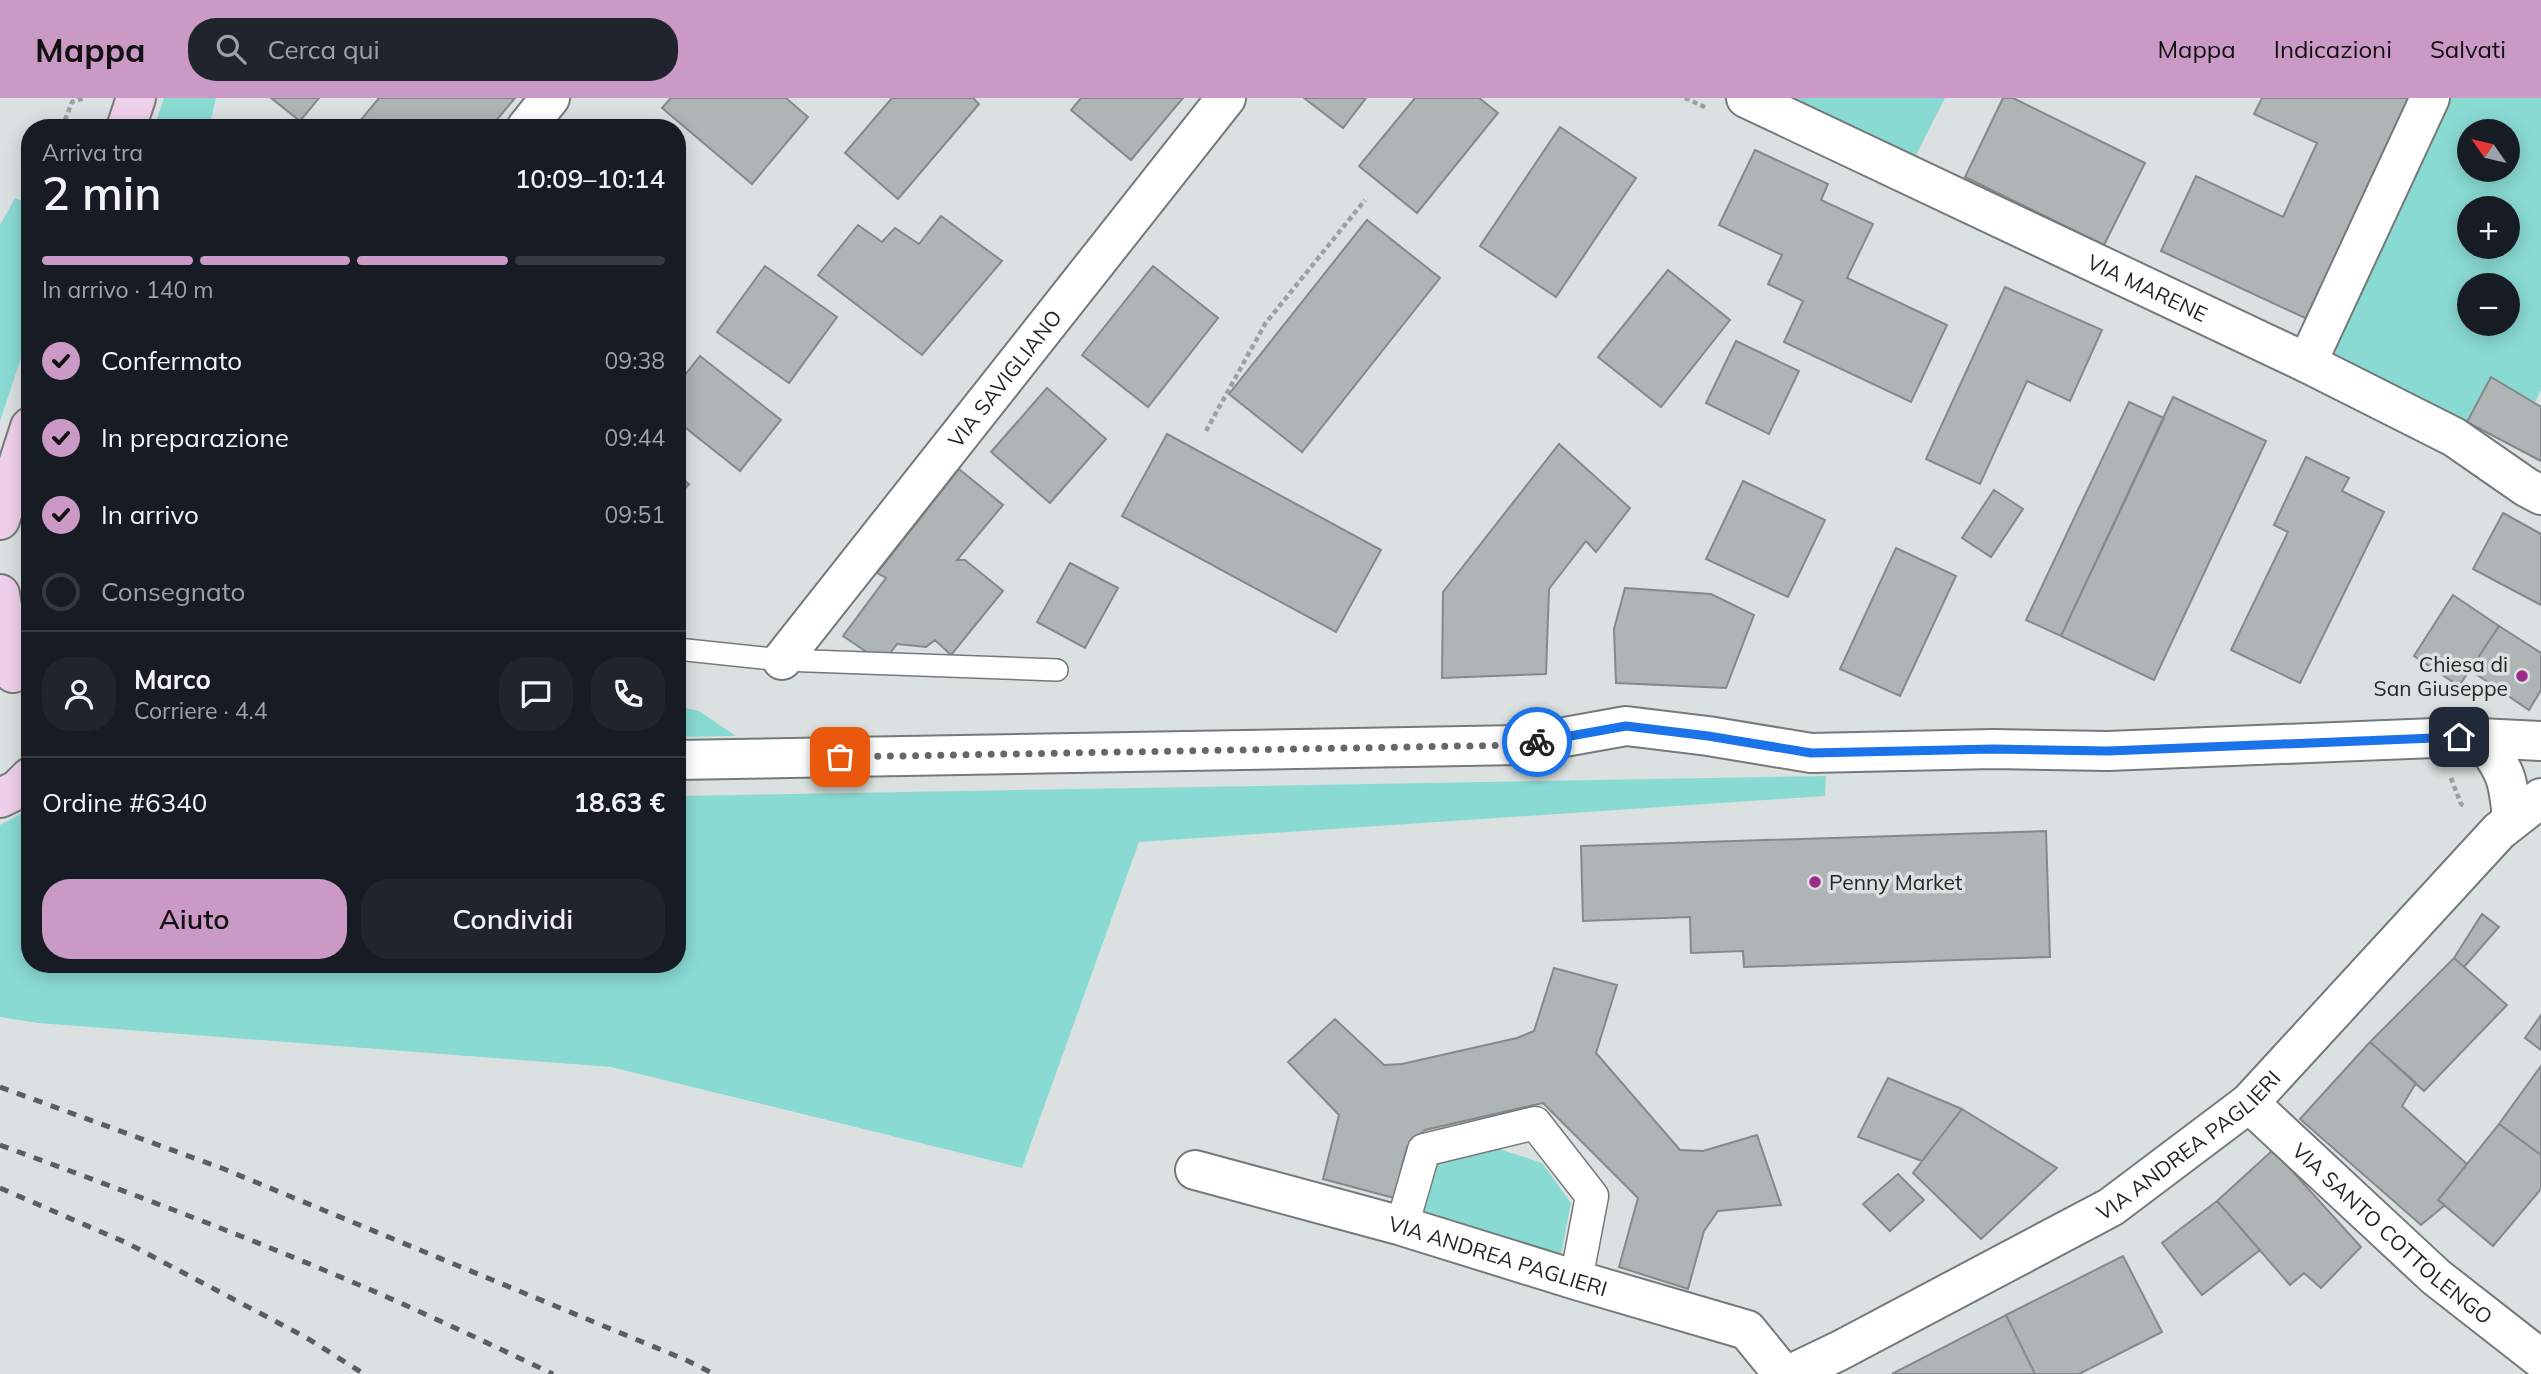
<!DOCTYPE html>
<html lang="it">
<meta charset="utf-8">
<style>
body{margin:0;font-family:Mulish,sans-serif;background:#20242c;color:#f1f3f6;height:100vh;display:flex;flex-direction:column;font-size:26px;white-space:nowrap}
*{box-sizing:border-box;margin:0}
p{font-size:23px;color:#9ea1a6}
.icon{flex:none;width:38px;height:38px;fill:none;stroke:currentColor;stroke-width:2;stroke-linecap:round;stroke-linejoin:round}
.map{position:relative;flex:1;overflow:hidden}
.sheet{position:absolute;left:21px;top:21px;width:665px;height:854px;display:flex;flex-direction:column;background:#171b24;border-radius:28px;box-shadow:0 4px 18px #0003}
.sheet>*{flex:none}
.needle{width:46px;rotate:304deg}
.controls{position:absolute;left:2457px;top:21px;display:grid;gap:14px}
.controls a{display:grid;place-items:center;width:63px;height:63px;border-radius:50%;background:#171b24;box-shadow:0 4px 18px #0003;font-size:35px}
.pin{position:absolute;display:grid;place-items:center;width:60px;height:60px;color:#fff;margin:-30px;border-radius:14px;box-shadow:0 4px 10px #0006}
.courier{position:absolute;display:grid;place-items:center;width:70px;height:70px;margin:-35px;border:5px solid #1a73e8;border-radius:50%;background:#fff;color:#222;box-shadow:0 2px 9px #0007}
.summary em{font-style:normal;font-weight:600}
.summary div{display:flex;flex-direction:column-reverse}
.summary{display:flex;align-items:center;justify-content:space-between;height:119px;padding:0 21px}
h1{font-size:46px;font-weight:600;line-height:52px}
.bar{display:grid;grid-template-columns:repeat(4,1fr);gap:10px 7px;align-content:center;height:84px;padding:0 21px}
.bar i{height:9px;border-radius:5px;background:#363941}
.bar .active{background:#ca99c6}
.bar p{grid-column:span 4}
.line{display:flex;align-items:center;gap:18px;padding:0 21px;border-top:2px solid #363941}
.line div{flex:1}
.round{display:grid;place-items:center;flex:none;width:74px;height:74px;border-radius:28px;background:#20242c}
ol{padding:0 21px;list-style:none}
li{display:flex;align-items:center;gap:21px;height:77px}
li p{margin-inline-start:auto}
li .icon{padding:7px;border-radius:50%;background:#ca99c6;color:#111;stroke-width:4}
li:last-child{color:#9ea1a6}
li i{width:38px;height:38px;border:4px solid #363941;border-radius:50%}
.action{display:flex;gap:14px;margin-top:auto;padding:14px 21px}
.action a{flex:1;height:80px;border-radius:28px;background:#ca99c6;color:#111;font-size:28px;font-weight:600;line-height:80px;text-align:center}
.action a+a{background:#20242c;color:#f1f3f6}
header{display:flex;align-items:center;gap:42px;box-sizing:border-box;height:98px;padding:0 35px;background:#ca99c6;color:#111}
header strong{font-size:33px}
nav{display:flex;gap:38px;margin-inline-start:auto;font-size:24px}
.search{width:490px;height:63px;background:#20242c;display:flex;align-items:center;gap:18px;box-sizing:border-box;padding:0 24px;border-radius:28px;color:#9ea1a6;font-size:26px}
.map>svg:first-child{display:block}
</style>
<header>
<strong>Mappa</strong>
<div class="search"><svg class="icon" aria-label="search" viewBox="0 0 24 24"><circle cx="10" cy="10" r="6"/><path d="M15 15l6 6"/></svg>Cerca qui</div>
<nav><a>Mappa</a><a>Indicazioni</a><a>Salvati</a></nav>
</header>
<div class="map">
<svg width="2541" height="1276" viewBox="0 0 2541 1276">
<rect width="100%" height="100%" fill="#dbe1e0"/>
<!-- green -->
<path fill="#8adad4" fill-rule="evenodd" d="M164 0H216L209 30H154Z
M1795 0H1945L1914 61Z
M2444 0H2541V292L2534 306 2467 324 2340 261 2327 251ZM2469 33H2508V72H2469ZM2469 110H2508V149H2469ZM2469 187H2508V226H2469Z
M15 100 30 106V233L0 323V127Z
M677 608 699 613 736 638 677 639Z
M1826 678 1825 698 1139 744 1022 1070 611 969 38 925 0 919V727L30 711V866H677V698Z
M1494 1049 1542 1065 1571 1105 1561 1156 1420 1112 1436 1067Z"/>
<!-- building -->
<path fill="#afb4b4" stroke="#848989" stroke-width="2" d="M271 0H319L300 23Z
M379 0H515L490 30H354Z
M671 0H786L808 19 752 86 662 10Z
M892 0H973L979 6 898 101 845 55Z
M1081 0H1183L1131 62 1071 12Z
M1304 0H1366L1343 30Z
M1415 0H1479L1498 15 1417 115 1359 68Z
M2003 0H2013L2145 65 2104 147 1965 79Z
M2262 0H2412L2318 226 2161 153 2196 78 2283 119 2317 45 2254 16Z
M1560 29 1636 80 1556 199 1480 148Z
M1755 52 1828 86 1821 102 1873 126 1847 180 1947 227 1911 304 1784 244 1803 203 1768 186 1782 157 1719 127Z
M941 118 1002 163 922 257 818 177 858 127 882 144 895 130 919 146Z
M1367 122 1440 180 1302 354 1229 296Z
M765 168 837 219 789 285 717 234Z
M1153 168 1218 220 1148 309 1082 257Z
M1668 172 1730 222 1661 309 1598 259Z
M2005 189 2102 232 2070 303 2027 283 1980 386 1926 361Z
M1736 243 1799 273 1769 336 1706 305Z
M700 258 781 322 740 373 677 323V287Z
M2491 279 2541 309V363L2467 324Z
M1047 290 1106 341 1050 405 991 354Z
M2173 299 2266 343 2154 582 2061 538Z
M2129 304 2164 320 2061 538 2026 522Z
M1167 336 1381 452 1336 534 1122 418Z
M1559 346 1630 410 1596 454 1586 443 1549 491 1546 576 1442 580 1443 494Z
M2306 359 2349 380 2342 393 2384 414 2300 585 2231 552 2288 434 2274 427Z
M959 371 1003 407 957 462H965L1003 493 951 557 935 542 926 549 897 546 883 565 843 538 886 480 877 475Z
M677 376 689 386 677 400Z
M1743 383 1825 422 1788 499 1706 461Z
M1994 392 2023 411 1991 459 1962 440Z
M2503 415 2541 436V507L2473 471Z
M1896 450 1956 478 1900 598 1840 571Z
M1070 465 1118 490 1085 550 1037 524Z
M1625 490 1711 496 1754 517 1726 590 1616 585 1614 531Z
M2453 497 2499 528 2459 588 2414 558Z
M2499 528 2541 555V592L2529 612 2470 572Z
M2046 733 2050 859 1744 869 1743 853 1691 855 1690 819 1583 823 1581 748Z
M2482 816 2499 829 2464 869 2454 860Z
M2454 860 2507 907 2424 993 2370 944Z
M1554 870 1617 887 1596 955 1680 1052 1703 1053 1757 1037 1781 1107 1718 1113 1704 1133 1688 1191 1619 1169 1638 1100 1543 1005 1425 1032 1407 1049 1394 1100 1323 1081 1339 1017 1288 964 1335 921 1384 967 1402 966 1517 940 1534 933Z
M2541 917V952L2525 940Z
M2370 944 2416 985 2402 1008 2467 1066 2438 1102 2445 1107 2421 1127 2300 1021Z
M2541 968V1057L2499 1026Z
M1888 980 1962 1011 1922 1063 1858 1039Z
M1962 1011 2057 1070 1981 1141 1913 1075Z
M2499 1026 2541 1057V1091L2493 1148 2438 1102Z
M2273 1052 2361 1149 2321 1190 2304 1175 2290 1187 2217 1103Z
M1898 1076 1924 1102 1890 1133 1863 1106Z
M2217 1103 2260 1152 2202 1197 2162 1145Z
M2123 1158 2162 1234 2079 1276H2035L2006 1217Z
M2006 1217 2035 1276H1892Z"/>
<g fill="none" stroke-linecap="round" stroke-linejoin="round">
<defs>
<path id="service" d="M677 551 782 562 1057 572"/>
<path id="pedestrian" d="M1402 1128 1424 1052 1535 1025 1592 1098 1576 1182"/>
<g id="minor">
<path d="M526 30 550 0"/>
<path d="M2307 265 2430 0"/>
<path id="s1" d="M782 562 1226 0"/>
<path d="M2480 640C2506 671 2509 683 2512 722"/>
<path id="s2" d="M2249 1005 2436 1179 2541 1261"/>
<path id="s3" d="M1195 1072 1402 1128 1576 1182 1747 1232 1783 1276"/>
<path id="s4" d="M1791 1276 1839 1253 2111 1109 2249 1005 2499 733 2541 700"/>
</g>
<g id="tertiary">
<path id="s5" d="M1746 0 2307 265 2454 339 2526 389 2541 397"/>
<path d="M677 662 1520 647 1626 628 1708 638 1811 655 1994 651 2108 653 2459 639 2541 643"/>
</g>
<path id="secondary" d="M126 30 136 0
M0 422 30 329
M0 496 13 575
M0 700 17 692 30 679"/>
</defs>
<!-- service casing -->
<use href="#service" stroke="#747979" stroke-width="24"/>
<!-- pedestrian casing -->
<use href="#pedestrian" stroke="#747979" stroke-width="35"/>
<!-- minor casing -->
<use href="#minor" stroke="#747979" stroke-width="42"/>
<!-- tertiary casing -->
<use href="#tertiary" stroke="#747979" stroke-width="42"/>
<!-- secondary casing -->
<use href="#secondary" stroke="#747979" stroke-width="42"/>
<!-- path -->
<path stroke="#9ca1a0" stroke-width="4.5" stroke-dasharray="5 3.5" stroke-linecap="butt" d="M1685 0 1707 10
M62 30 72 4 85 0
M1206 333 1265 226 1365 102
M2451 680 2461 706 2465 708"/>
<!-- service -->
<use href="#service" stroke="#fff" stroke-width="21"/>
<!-- pedestrian -->
<use href="#pedestrian" stroke="#fff" stroke-width="32"/>
<!-- minor -->
<use href="#minor" stroke="#fff" stroke-width="38"/>
<!-- tertiary -->
<use href="#tertiary" stroke="#fff" stroke-width="38"/>
<!-- secondary -->
<use href="#secondary" stroke="#efd0ea" stroke-width="38"/>
<!-- rail -->
<path stroke="#5a5e5d" stroke-width="5" stroke-dasharray="9 9" stroke-linecap="butt" d="M0 989 224 1071 686 1262 714 1276
M0 1047C111 1088 222 1129 331 1175 406 1206 479 1241 553 1276
M0 1090 127 1145 307 1240 364 1276"/>
</g>
<g fill="none" stroke-linecap="round" stroke-linejoin="round">
<!-- done -->
<path stroke="#656867" stroke-width="7" stroke-dasharray="0 12.6" d="M840 659 1520 647 1537 644"/>
<!-- route -->
<path stroke="#1a73e8" stroke-width="9" d="M1537 644 1626 628 1708 638 1811 655 1994 651 2108 653 2459 639"/>
</g>
<!-- markers -->
<g fill="#9a2b8b" stroke="#dbe1e0" stroke-width="2.5">
<circle cx="2522" cy="578" r="7"/>
<circle cx="1815" cy="784" r="7"/>
</g>
<g text-anchor="middle" dominant-baseline="central" stroke-width="7" stroke-linejoin="round" paint-order="stroke">
<!-- street labels -->
<g font-size="21" fill="#252726" stroke="#dbe1e0">
<text stroke="none"><textPath href="#s5" startOffset="444">VIA MARENE</textPath></text>
<text stroke="none"><textPath href="#s1" startOffset="359">VIA SAVIGLIANO</textPath></text>
<text stroke="none"><textPath href="#s4" startOffset="460">VIA ANDREA PAGLIERI</textPath></text>
<text stroke="none"><textPath href="#s2" startOffset="194">VIA SANTO COTTOLENGO</textPath></text>
<text stroke="none"><textPath href="#s3" startOffset="315">VIA ANDREA PAGLIERI</textPath></text>
</g>
<!-- poi labels -->
<g font-size="21" fill="#252726" stroke="#dbe1e0" text-anchor="end">
<text x="2508" y="566">Chiesa di<tspan x="2508" dy="24">San Giuseppe</tspan></text>
<text x="1829" y="784" text-anchor="start">Penny Market</text>
</g>
</g>
</svg>
<div class="controls">
<a><svg class="needle" viewBox="-14 -14 28 28"><path d="M0-13l5 13h-10z" fill="#e53935"/><path d="M0 13l5-13h-10z" fill="#9ea1a6"/></svg></a>
<a>+</a>
<a>−</a>
</div>
<div class="pin" style="left:840px;top:659px;background:#ea580c"><svg class="icon" aria-label="bag" viewBox="0 0 24 24"><path d="M5 8h14l-1 12H6zM9 8a3 3 0 0 1 6 0"/></svg></div>
<div class="pin" style="left:2459px;top:639px;background:#1f2937"><svg class="icon" aria-label="home" viewBox="0 0 24 24"><path d="M3 11l9-7 9 7M6 9v11h12V9"/></svg></div>
<div class="courier" style="left:1537px;top:644px"><svg class="icon" aria-label="bike" viewBox="0 0 24 24"><circle cx="6" cy="16" r="4"/><circle cx="18" cy="16" r="4"/><path d="M6 16l4-8h5l3 8M10 8l3 8H6M13 5h3"/></svg></div>
<section class="sheet">
<div class="summary"><div><h1>2 min</h1><p>Arriva tra</p></div><em>10:09–10:14</em></div>
<div class="bar"><i class="active"></i><i class="active"></i><i class="active"></i><i></i><p>In arrivo · 140 m</p></div>
<ol>
<li><svg class="icon" aria-label="check" viewBox="0 0 24 24"><path d="M5 12l5 5 9-10"/></svg>Confermato<p>09:38</p></li>
<li><svg class="icon" aria-label="check" viewBox="0 0 24 24"><path d="M5 12l5 5 9-10"/></svg>In preparazione<p>09:44</p></li>
<li><svg class="icon" aria-label="check" viewBox="0 0 24 24"><path d="M5 12l5 5 9-10"/></svg>In arrivo<p>09:51</p></li>
<li><i></i>Consegnato</li>
</ol>
<div class="line" style="height:126px"><a class="round"><svg class="icon" aria-label="person" viewBox="0 0 24 24"><circle cx="12" cy="8" r="4"/><path d="M4 21q1-7 8-7t8 7"/></svg></a><div><b>Marco</b><p>Corriere · 4.4</p></div><a class="round"><svg class="icon" aria-label="chat" viewBox="0 0 24 24"><path d="M4 5h16v11H9l-5 4z"/></svg></a><a class="round"><svg class="icon" aria-label="phone" viewBox="0 0 24 24"><path d="M5 4h4l2 5-3 2q2 4 5 5l2-3 5 2v4C11 20 4 13 5 4z"/></svg></a></div>
<div class="line" style="height:91px"><div>Ordine #6340</div><b>18.63 €</b></div>
<div class="action"><a>Aiuto</a><a>Condividi</a></div>
</section>
</div>
